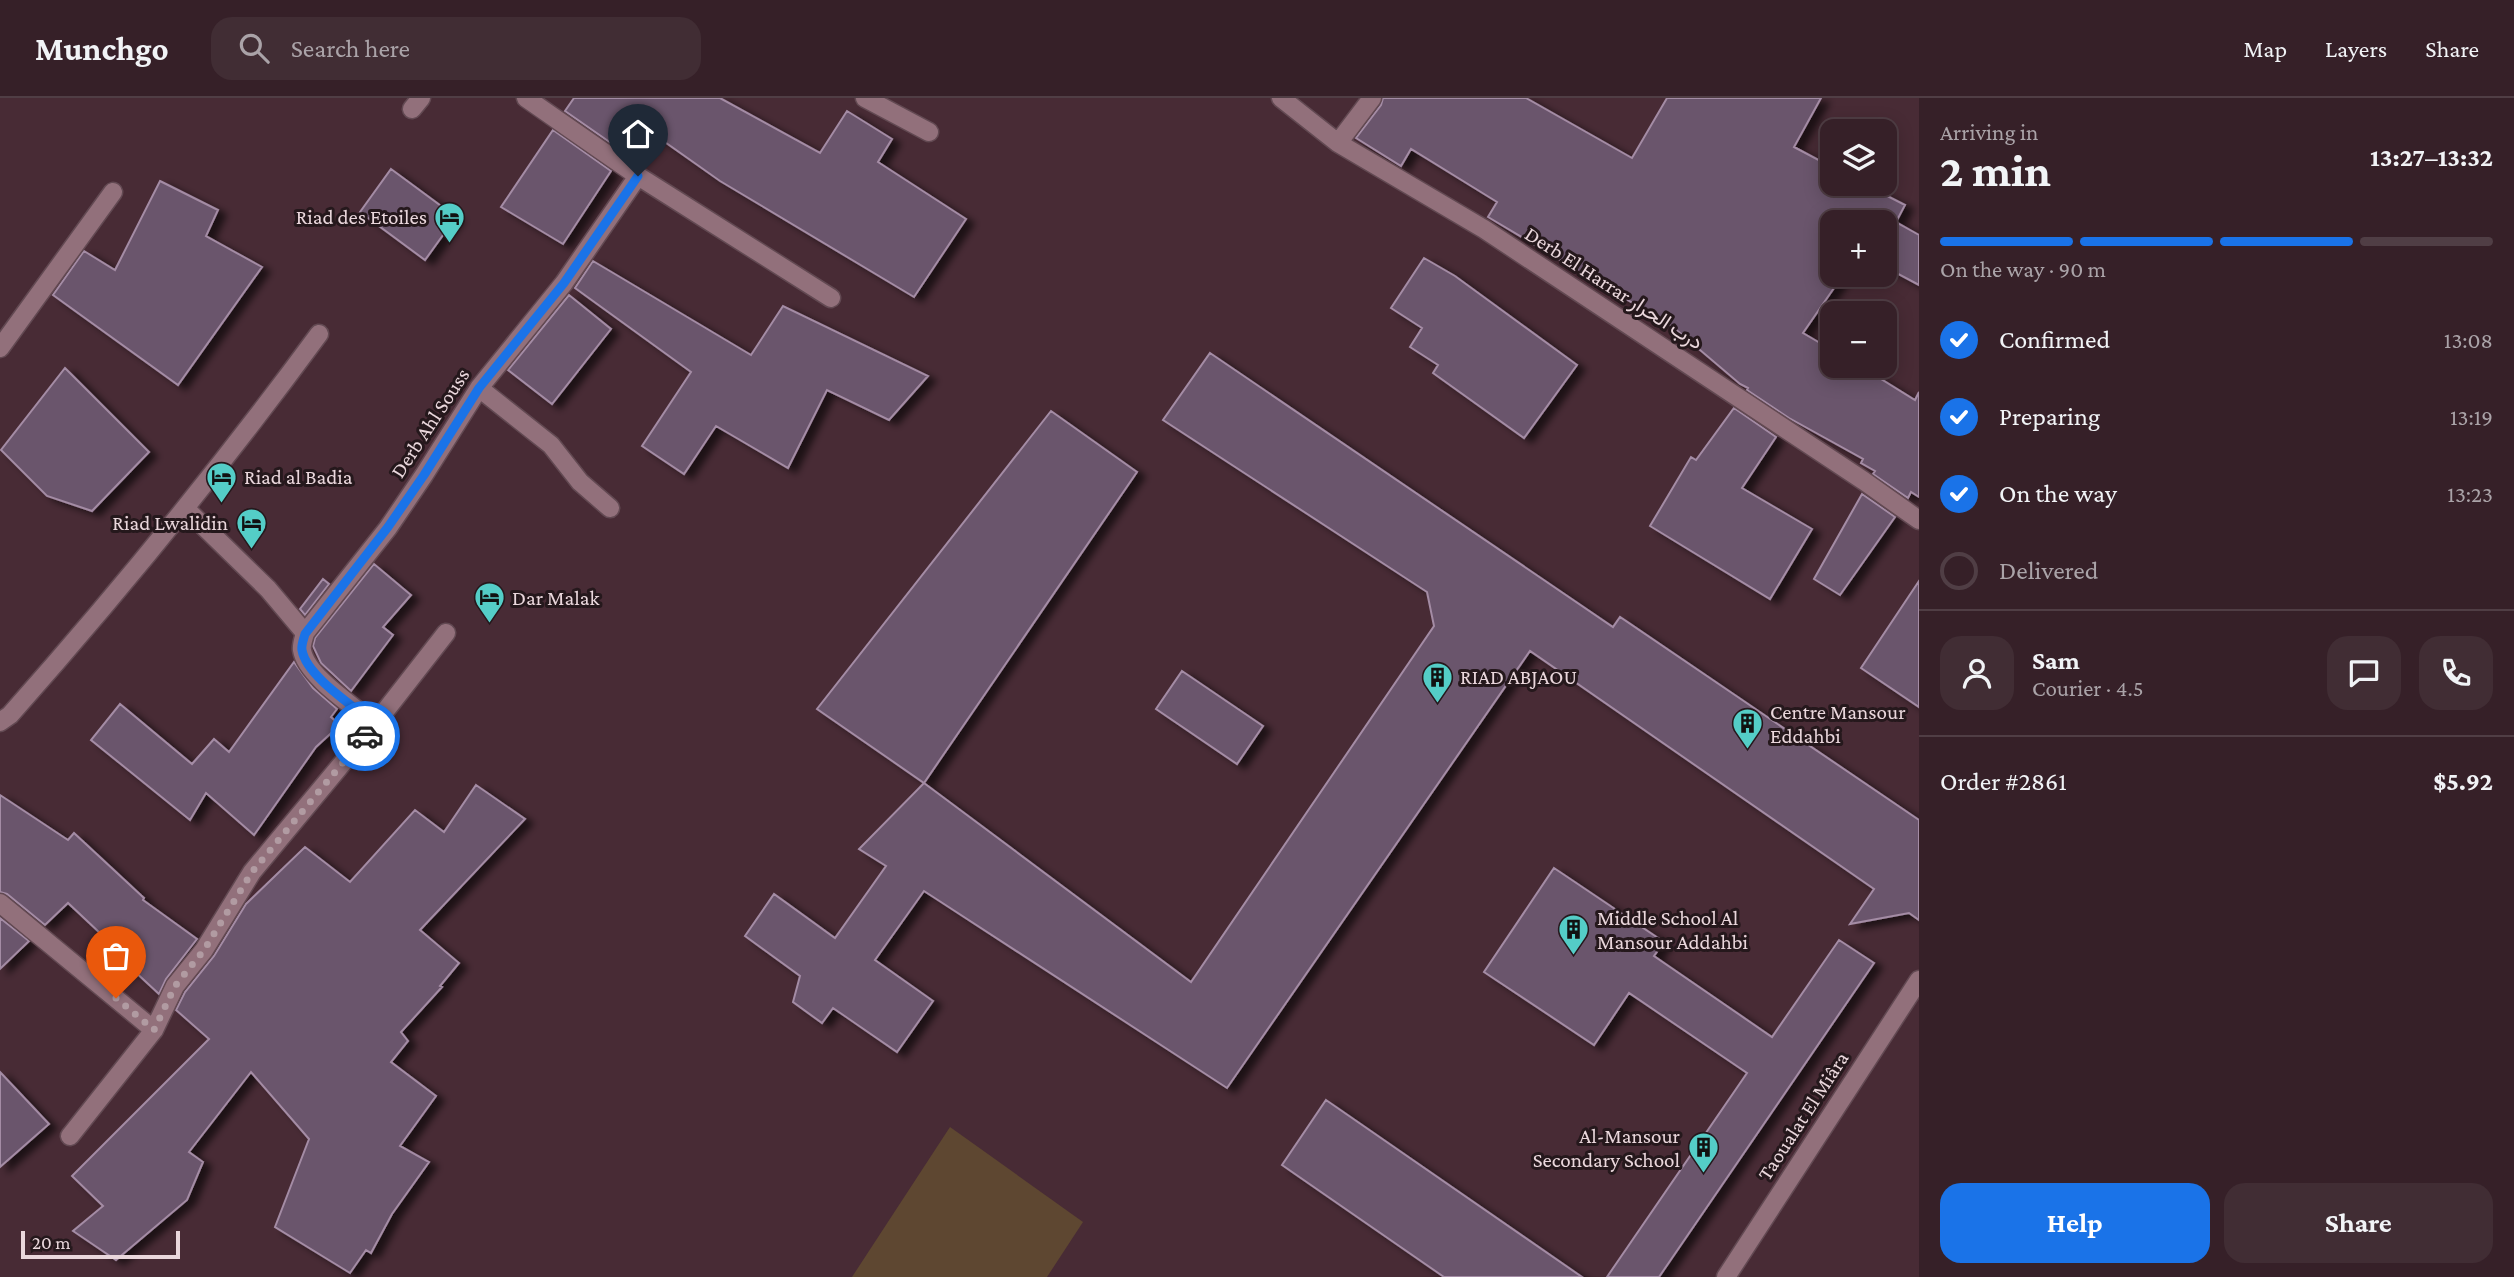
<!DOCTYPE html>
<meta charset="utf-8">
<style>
body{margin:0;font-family:"Crimson Pro",Vazirmatn,serif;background:#412d34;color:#f1f3f6;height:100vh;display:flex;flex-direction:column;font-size:26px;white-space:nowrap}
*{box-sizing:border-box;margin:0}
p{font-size:23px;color:#aaa3a8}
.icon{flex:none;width:38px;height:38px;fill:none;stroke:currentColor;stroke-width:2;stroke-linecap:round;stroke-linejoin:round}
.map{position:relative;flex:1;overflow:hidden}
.sheet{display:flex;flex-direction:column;background:#362028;width:595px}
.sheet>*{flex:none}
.tools{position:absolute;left:1820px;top:21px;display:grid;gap:14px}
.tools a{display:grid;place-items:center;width:77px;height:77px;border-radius:14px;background:#362028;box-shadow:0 4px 18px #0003,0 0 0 2px #503e45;font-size:35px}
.scale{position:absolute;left:21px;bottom:18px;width:159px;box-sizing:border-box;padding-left:7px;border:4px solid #ead7dc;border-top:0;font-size:19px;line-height:24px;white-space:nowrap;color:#ead7dc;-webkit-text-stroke:5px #25181c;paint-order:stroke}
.pin{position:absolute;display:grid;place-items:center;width:60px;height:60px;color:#fff;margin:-72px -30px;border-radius:50% 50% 50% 0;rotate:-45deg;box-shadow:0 0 7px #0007}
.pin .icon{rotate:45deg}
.courier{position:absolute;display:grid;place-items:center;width:70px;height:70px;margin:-35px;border:5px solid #1a73e8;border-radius:50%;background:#fff;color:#222;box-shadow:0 2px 9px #0007}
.overview em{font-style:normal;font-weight:700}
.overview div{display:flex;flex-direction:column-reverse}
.overview{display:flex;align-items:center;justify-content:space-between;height:119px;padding:0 21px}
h1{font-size:46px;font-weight:700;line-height:52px}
.bar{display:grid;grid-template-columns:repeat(4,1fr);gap:10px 7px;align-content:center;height:84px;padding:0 21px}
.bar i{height:9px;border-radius:5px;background:#503e45}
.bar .current{background:#1a73e8}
.bar p{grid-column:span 4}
.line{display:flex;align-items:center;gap:18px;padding:0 21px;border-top:2px solid #503e45}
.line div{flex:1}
.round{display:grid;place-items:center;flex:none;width:74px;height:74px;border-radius:21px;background:#412d34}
ol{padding:0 21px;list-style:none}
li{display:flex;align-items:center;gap:21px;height:77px}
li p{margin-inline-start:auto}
li .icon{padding:7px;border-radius:50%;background:#1a73e8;color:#fff;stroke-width:4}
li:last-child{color:#aaa3a8}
li i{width:38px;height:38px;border:4px solid #503e45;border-radius:50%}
.primary-button{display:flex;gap:14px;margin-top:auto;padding:14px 21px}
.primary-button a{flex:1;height:80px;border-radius:21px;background:#1a73e8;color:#fff;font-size:28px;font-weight:700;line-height:80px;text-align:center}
.primary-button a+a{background:#412d34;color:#f1f3f6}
header{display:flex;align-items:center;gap:42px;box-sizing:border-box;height:98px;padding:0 35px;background:#362028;border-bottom:2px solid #503e45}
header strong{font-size:33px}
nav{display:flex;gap:38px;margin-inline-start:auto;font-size:24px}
.search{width:490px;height:63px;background:#412d34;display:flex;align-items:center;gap:18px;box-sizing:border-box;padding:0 24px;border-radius:21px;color:#aaa3a8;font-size:26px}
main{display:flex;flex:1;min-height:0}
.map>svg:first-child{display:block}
</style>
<header>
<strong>Munchgo</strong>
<div class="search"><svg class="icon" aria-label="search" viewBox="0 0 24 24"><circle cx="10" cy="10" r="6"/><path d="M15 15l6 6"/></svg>Search here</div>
<nav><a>Map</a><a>Layers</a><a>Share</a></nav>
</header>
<main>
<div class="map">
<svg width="1919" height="1179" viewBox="0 0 1919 1179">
<defs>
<filter id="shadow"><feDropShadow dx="8" dy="4.5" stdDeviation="3.5" flood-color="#0009"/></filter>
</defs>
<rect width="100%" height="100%" fill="#482b35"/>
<!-- green -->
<path fill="#5e4731" d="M950 1029 1083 1124 1047 1179H852Z"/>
<!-- building -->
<path fill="#6b556c" stroke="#a48ca5" stroke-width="2" filter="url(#shadow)" d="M574 0H720L820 55 847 13 892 41 878 64 966 121 914 199 720 83 642 28 624 54 565 13Z
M1383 0H1526L1632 60 1667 0H1821L1794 49 1832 69V86H1864L1905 107 1896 124 1919 137V187L1885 169V124H1832V177H1843L1803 235 1832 252V268H1860L1915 302 1919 294V399L1911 394 1908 400 1873 376 1875 373 1861 365 1863 361 1789 320 1747 292 1748 290 1740 286 1673 229 1488 119 1497 104 1411 51 1401 68 1356 40 1381 7Z
M553 32 611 73 563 146 501 109Z
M391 71 456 119 425 162 360 114Z
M160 83 218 112 206 138 262 169 178 287 53 197 84 153 115 172Z
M1424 160 1455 178 1577 267 1524 340 1433 275 1438 267 1410 249 1422 230 1391 210Z
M593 163 751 257 783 208 928 278 889 322 827 292 788 370 716 328 684 376 642 348 691 274 575 190Z
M569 197 611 231 552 306 508 272Z
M1210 255 1613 529 1620 519 1919 722V822L1909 815 1850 826 1874 791 1530 553 1227 990 924 793 875 862 933 903 897 954 833 910 822 925 793 904 800 878 745 838 774 796 835 840 886 768 859 751 924 685 1191 884 1434 528 1427 494 1163 322Z
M65 270 149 354 92 413 47 398 1 352Z
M1734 310 1776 339 1742 390 1812 431 1770 501 1650 428 1691 359 1696 362Z
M1051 313 1137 374 924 685 817 611Z
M1862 396 1895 419 1840 497 1814 481Z
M374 466 411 497 383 529 393 537 351 593 321 565 313 548 315 540Z
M323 481 329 486 305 517 300 511Z
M1919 483V609L1861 570Z
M294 564 313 590 337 611 331 619 340 627 316 649 254 737 206 695 190 722 91 642 120 606 192 666 214 641 229 654Z
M1182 573 1263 628 1237 666 1156 611Z
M476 687 525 721 420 832 459 865 440 888 442 889 401 934 408 943 391 964 436 998 400 1048 429 1064 392 1116 371 1155 366 1152 350 1175 275 1129 309 1041 251 974 189 1054 203 1064 187 1102 116 1162 73 1133 103 1108 72 1078 209 941 176 912 185 894 214 858 246 806 305 749 350 784 415 712 444 734Z
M0 697 68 742 74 735 144 800 143 802 197 841 166 881 159 896 117 857 119 853 68 805 45 827 7 796 0 794Z
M1554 770 1664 844 1654 858 1772 939 1839 842 1874 865 1659 1179H1607L1747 975 1629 895 1594 947 1484 874Z
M0 820 29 843 0 871Z
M0 974 49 1026 0 1069Z
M1326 1002 1582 1179H1444L1282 1067Z"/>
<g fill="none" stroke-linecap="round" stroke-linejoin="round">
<defs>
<path id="lane" d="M865 0 929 34
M1281 0 1338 45 1484 131 1864 383 1919 422
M412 11 421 0
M1338 45 1372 0
M638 78 831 200
M0 250 113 94
M479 290 551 347 580 384 610 410
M186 411 268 491 305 535
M0 624 10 617C119 494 222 368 319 236
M375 626C355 609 306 578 302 552 301 547 304 540 305 535L388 430 424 377 479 290 564 185 638 78 526 0
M0 805 154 932
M70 1038 154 932 175 888 204 852 252 774 375 626 446 535"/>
<path id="street" d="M1726 1179 1919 882"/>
</defs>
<!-- lane casing -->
<use href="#lane" stroke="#624952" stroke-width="21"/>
<!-- street casing -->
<use href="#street" stroke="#624952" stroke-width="21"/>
<!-- lane -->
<use href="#lane" stroke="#92707b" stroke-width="18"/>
<!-- street -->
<use href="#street" stroke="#92707b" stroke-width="18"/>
</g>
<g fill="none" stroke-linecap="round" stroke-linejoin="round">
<!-- done -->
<path stroke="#b19ba2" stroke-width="7" stroke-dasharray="0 12.6" d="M116 900 154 932 175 888 204 852 252 774 365 638"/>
<!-- route -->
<path stroke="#1a73e8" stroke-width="9" d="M365 638 375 626C355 609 306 578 302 552 301 547 304 540 305 536L388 429 424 377 479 290 564 185 638 78"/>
</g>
<!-- icons -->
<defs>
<symbol id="hotel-pin" viewBox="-11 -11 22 30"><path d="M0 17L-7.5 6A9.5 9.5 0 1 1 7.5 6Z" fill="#54cdc7" stroke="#25181c"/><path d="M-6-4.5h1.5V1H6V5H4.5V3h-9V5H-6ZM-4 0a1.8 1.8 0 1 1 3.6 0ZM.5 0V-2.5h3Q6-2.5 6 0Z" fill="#111"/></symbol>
<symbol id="building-pin" viewBox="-11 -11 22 30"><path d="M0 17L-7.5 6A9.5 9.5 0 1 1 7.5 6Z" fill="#54cdc7" stroke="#25181c"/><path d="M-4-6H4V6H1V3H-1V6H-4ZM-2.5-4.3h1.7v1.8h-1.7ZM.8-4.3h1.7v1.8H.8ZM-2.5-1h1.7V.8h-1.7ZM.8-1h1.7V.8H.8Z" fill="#111"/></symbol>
</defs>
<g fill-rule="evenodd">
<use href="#hotel-pin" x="432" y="102" width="35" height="47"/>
<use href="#hotel-pin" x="204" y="362" width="35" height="47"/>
<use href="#hotel-pin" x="234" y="408" width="35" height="47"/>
<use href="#hotel-pin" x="472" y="482" width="35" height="47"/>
<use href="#building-pin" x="1420" y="562" width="35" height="47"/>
<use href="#building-pin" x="1730" y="608" width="35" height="47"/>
<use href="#building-pin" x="1556" y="814" width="35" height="47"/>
<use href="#building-pin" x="1686" y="1032" width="35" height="47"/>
</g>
<g text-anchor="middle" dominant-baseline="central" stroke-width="6" stroke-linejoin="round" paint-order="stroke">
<!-- poi labels -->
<g font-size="21" fill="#ead7dc" stroke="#25181c" text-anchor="start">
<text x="427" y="119" text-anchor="end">Riad des Etoiles</text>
<text x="244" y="379">Riad al Badia</text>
<text x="228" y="425" text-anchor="end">Riad Lwalidin</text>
<text x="512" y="500">Dar Malak</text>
<text x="1460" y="579">RIAD ABJAOU</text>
<text x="1770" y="614">Centre Mansour<tspan x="1770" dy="24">Eddahbi</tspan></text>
<text x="1597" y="820">Middle School Al<tspan x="1597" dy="24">Mansour Addahbi</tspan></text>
<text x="1680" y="1038" text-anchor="end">Al-Mansour<tspan x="1680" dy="24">Secondary School</tspan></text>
</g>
<!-- street labels -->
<g font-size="21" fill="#ead7dc" stroke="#25181c">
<text transform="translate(1614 190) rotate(33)">Derb El Harrar درب الحرار</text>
<text transform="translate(430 325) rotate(-57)">Derb Ahl Souss</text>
<text transform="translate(1803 1018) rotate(-57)">Taoualat El Miâra</text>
</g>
</g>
</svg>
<div class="tools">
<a><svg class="icon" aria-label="layers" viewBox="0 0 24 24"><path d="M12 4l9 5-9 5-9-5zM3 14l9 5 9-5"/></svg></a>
<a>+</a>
<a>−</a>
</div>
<div class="scale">20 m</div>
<div class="pin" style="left:116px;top:900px;background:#ea580c"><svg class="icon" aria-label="bag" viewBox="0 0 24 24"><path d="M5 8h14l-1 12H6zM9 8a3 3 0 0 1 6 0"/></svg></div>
<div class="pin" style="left:638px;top:78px;background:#1f2937"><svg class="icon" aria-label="home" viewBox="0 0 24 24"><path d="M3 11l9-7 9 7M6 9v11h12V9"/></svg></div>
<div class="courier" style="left:365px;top:638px"><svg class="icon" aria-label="car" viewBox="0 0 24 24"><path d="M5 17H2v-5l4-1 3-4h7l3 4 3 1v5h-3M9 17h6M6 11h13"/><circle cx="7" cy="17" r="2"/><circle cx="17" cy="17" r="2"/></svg></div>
</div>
<section class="sheet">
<div class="overview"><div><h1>2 min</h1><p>Arriving in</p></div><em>13:27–13:32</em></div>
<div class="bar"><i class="current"></i><i class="current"></i><i class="current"></i><i></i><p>On the way · 90 m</p></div>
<ol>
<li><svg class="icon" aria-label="check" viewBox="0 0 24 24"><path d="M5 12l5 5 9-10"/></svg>Confirmed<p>13:08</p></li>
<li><svg class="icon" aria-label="check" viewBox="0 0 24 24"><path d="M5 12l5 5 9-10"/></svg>Preparing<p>13:19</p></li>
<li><svg class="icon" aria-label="check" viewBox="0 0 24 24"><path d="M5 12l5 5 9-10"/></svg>On the way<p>13:23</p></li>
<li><i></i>Delivered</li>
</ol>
<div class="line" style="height:126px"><a class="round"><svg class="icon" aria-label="person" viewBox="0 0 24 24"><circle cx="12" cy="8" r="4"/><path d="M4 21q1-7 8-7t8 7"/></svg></a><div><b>Sam</b><p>Courier · 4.5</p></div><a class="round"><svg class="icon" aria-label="chat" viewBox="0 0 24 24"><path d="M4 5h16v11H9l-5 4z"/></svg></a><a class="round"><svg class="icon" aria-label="phone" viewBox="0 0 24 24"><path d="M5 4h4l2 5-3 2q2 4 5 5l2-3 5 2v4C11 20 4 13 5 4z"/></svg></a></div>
<div class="line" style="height:91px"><div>Order #2861</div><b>$5.92</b></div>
<div class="primary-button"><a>Help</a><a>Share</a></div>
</section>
</main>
